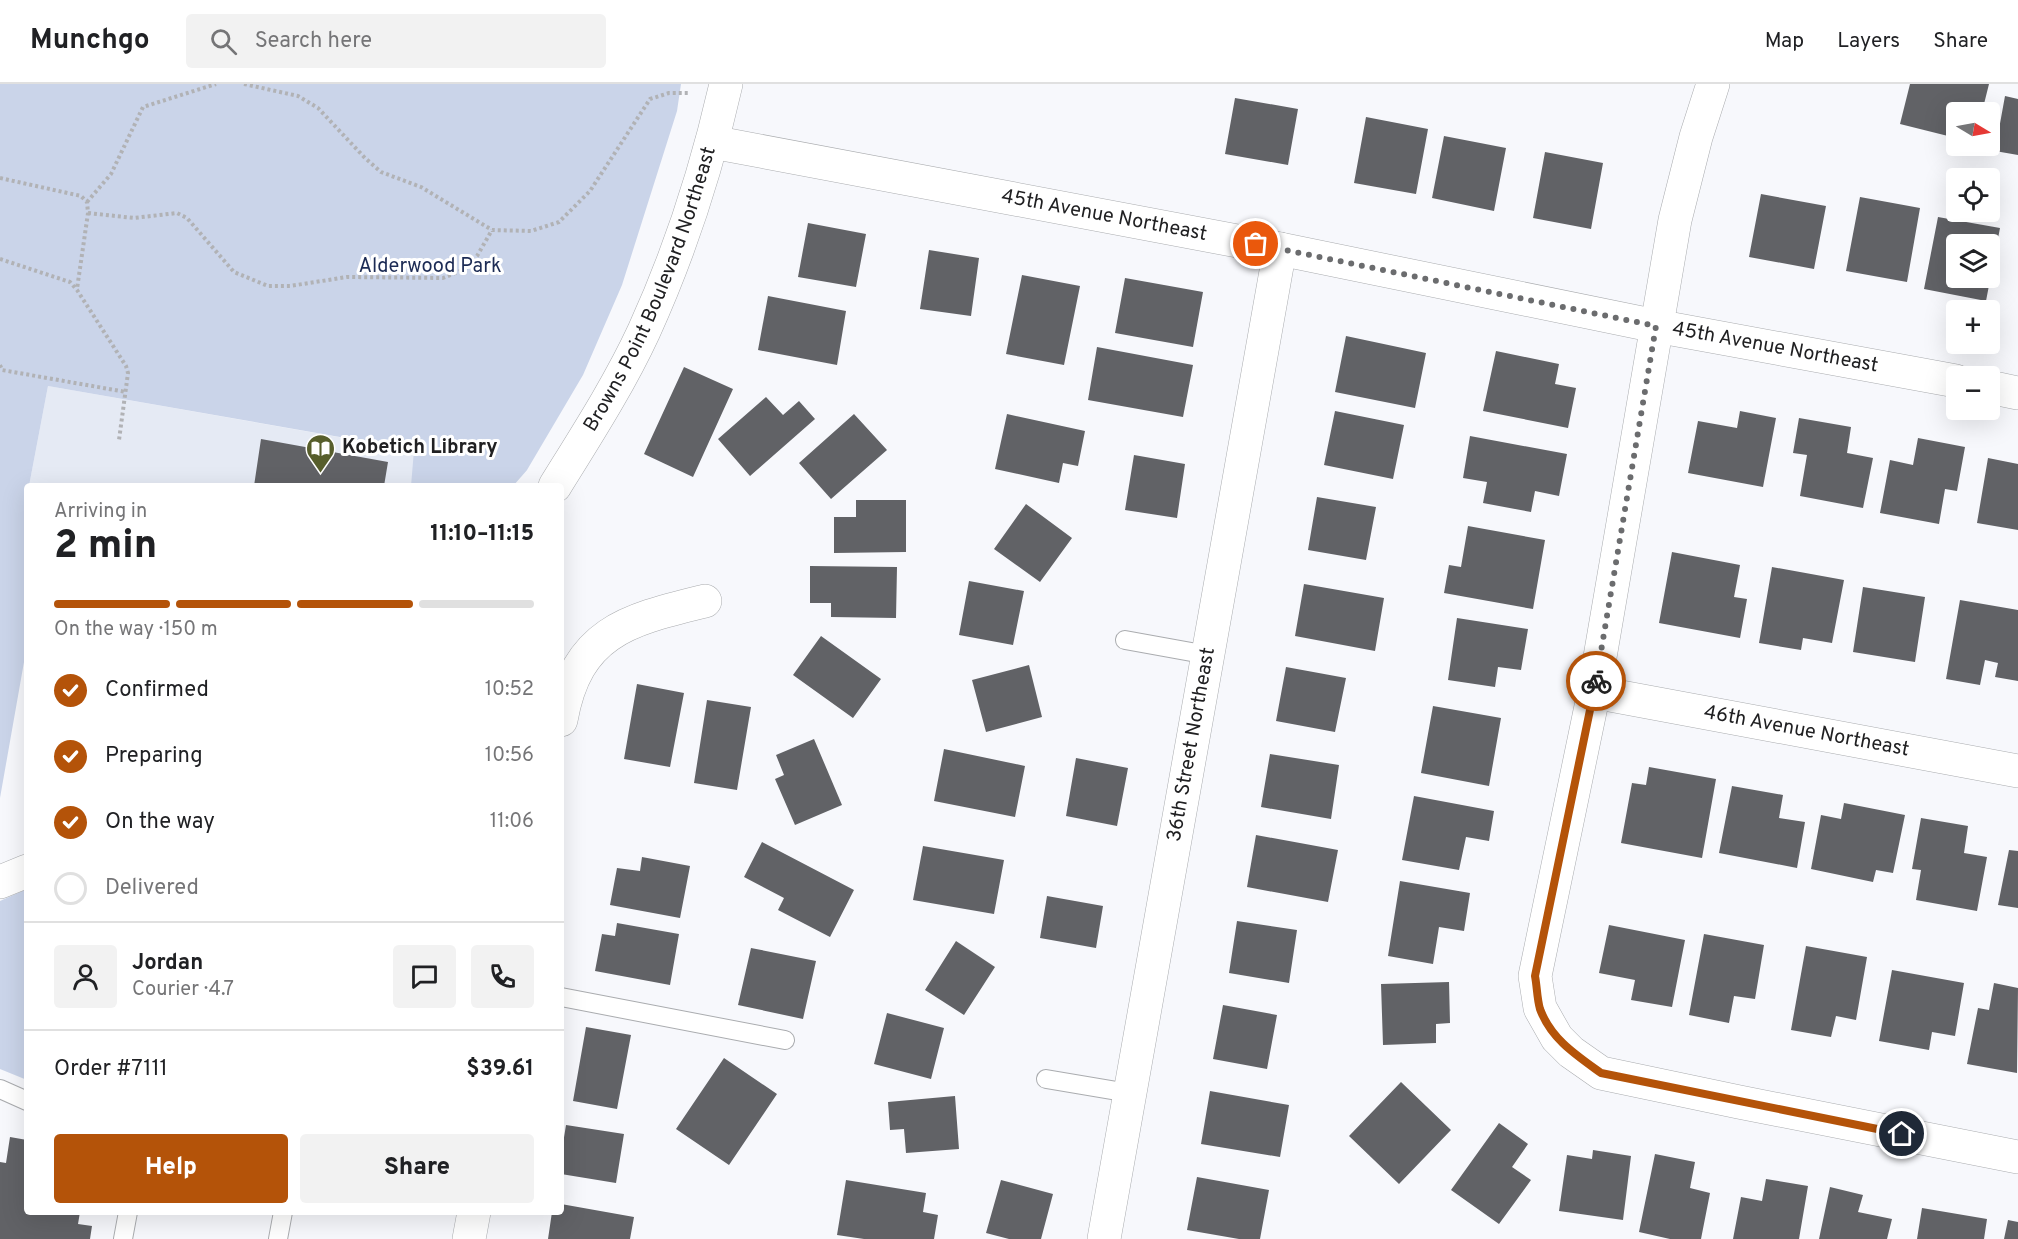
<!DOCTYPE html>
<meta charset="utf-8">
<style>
body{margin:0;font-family:Overpass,sans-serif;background:#f2f2f2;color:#202124;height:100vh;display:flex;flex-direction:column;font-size:22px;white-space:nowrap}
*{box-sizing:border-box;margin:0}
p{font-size:20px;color:#757577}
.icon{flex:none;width:33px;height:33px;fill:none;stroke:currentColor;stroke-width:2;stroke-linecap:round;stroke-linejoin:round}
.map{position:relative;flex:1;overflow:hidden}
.sheet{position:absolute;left:24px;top:399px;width:540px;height:732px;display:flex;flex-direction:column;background:#fff;border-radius:6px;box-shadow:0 6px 24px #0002}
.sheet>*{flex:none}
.needle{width:39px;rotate:100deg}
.fabs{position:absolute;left:1946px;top:18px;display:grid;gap:12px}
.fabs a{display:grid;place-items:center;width:54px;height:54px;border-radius:6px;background:#fff;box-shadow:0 6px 24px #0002;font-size:30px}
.pin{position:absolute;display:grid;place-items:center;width:51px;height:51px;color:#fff;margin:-26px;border:3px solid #fff;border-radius:50%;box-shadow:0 2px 6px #0007}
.courier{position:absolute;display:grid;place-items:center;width:60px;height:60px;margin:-30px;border:4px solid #b45309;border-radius:50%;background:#fff;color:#222;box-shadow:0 2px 8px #0007}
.head em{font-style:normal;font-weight:800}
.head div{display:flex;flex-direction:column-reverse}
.head{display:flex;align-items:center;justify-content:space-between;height:102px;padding:0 30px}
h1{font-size:39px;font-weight:800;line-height:45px}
.bar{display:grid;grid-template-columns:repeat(4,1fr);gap:9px 6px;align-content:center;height:72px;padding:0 30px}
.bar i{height:8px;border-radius:4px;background:#e0e0e0}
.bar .current{background:#b45309}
.bar p{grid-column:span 4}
.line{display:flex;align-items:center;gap:15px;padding:0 30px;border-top:2px solid #e0e0e0}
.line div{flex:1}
.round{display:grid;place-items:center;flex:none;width:63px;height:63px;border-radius:6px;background:#f2f2f2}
ol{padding:0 30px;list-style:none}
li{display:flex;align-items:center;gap:18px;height:66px}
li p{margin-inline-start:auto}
li .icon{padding:6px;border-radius:50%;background:#b45309;color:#fff;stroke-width:4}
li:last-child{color:#757577}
li i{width:33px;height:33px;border:3px solid #e0e0e0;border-radius:50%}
.primary-button{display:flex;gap:12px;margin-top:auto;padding:12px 30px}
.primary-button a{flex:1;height:69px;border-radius:6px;background:#b45309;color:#fff;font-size:24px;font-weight:800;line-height:69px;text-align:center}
.primary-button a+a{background:#f2f2f2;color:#202124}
header{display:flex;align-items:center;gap:36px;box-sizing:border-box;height:84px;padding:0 30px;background:#fff;border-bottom:2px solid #e0e0e0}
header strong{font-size:28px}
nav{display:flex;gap:33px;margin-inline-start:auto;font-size:21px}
.search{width:420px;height:54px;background:#f2f2f2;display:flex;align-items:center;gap:15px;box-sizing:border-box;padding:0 21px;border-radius:6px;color:#757577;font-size:22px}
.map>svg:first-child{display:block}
</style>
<header>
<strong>Munchgo</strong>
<div class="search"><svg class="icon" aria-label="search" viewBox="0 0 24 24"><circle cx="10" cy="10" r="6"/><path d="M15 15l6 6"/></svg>Search here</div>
<nav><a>Map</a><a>Layers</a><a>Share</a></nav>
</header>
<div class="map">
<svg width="2018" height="1155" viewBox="0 0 2018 1155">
<rect width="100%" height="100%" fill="#f7f8fc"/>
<!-- built -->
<path fill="#e5eaf4" d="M48 302 527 386 513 402H29Z"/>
<!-- green -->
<path fill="#cad4e9" d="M0 0H681L677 27 622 201 583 291 527 386 513 402H411L414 366 48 302 29 402H27L25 426 27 429V561L0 714Z
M27 805V996L0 985V817Z"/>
<!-- building -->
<path fill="#616266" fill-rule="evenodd" d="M1910 0H1989L1982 28H1956V54L1900 40Z
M2005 12 2018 15V71L1995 67Z
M1235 14 1298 25 1288 81 1225 70Z
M1366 33 1428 45 1416 110 1354 99Z
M1444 52 1506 64 1494 127 1432 114Z
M1545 68 1603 79 1591 145 1533 134Z
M1761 110 1826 122 1814 185 1749 173Z
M1860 113 1920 124 1907 198 1846 187Z
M1938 133 2000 144 1986 217 1924 205ZM1956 160H1989V194H1956Z
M808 139 866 150 856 203 798 193Z
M929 166 979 174 971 232 920 225Z
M1022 191 1080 202 1064 281 1006 270Z
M1125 194 1203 208 1193 263 1115 249Z
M768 212 846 227 837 281 758 266Z
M1346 252 1426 269 1415 324 1335 308Z
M1097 263 1193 281 1183 333 1088 316Z
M1496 267 1559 280 1555 300 1576 304 1568 344 1483 327Z
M684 283 733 305 693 393 644 370Z
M766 313 783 331 799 317 815 335 750 392 718 355Z
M1335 327 1404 341 1393 395 1324 381Z
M1740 327 1776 334 1763 403 1688 389 1698 337 1737 344Z
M854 330 887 366 831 415 799 379Z
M1007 330 1085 347 1078 382 1063 379 1059 399 995 385Z
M1799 334 1851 343 1847 369 1873 374 1863 424 1800 412 1807 371 1793 369Z
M1470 352 1567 370 1559 412 1535 407 1531 428 1483 419 1487 398 1463 394Z
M1918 354 1965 363 1957 407 1945 405 1939 440 1880 429 1890 376 1913 381Z
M261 355 388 378 384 402H254Z
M1134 371 1185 380 1177 434 1125 426Z
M1988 374 2018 380V446L1977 439Z
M1317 413 1376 423 1366 476 1308 466Z
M856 416H906V468L834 469V433H856Z
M1026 420 1072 454 1040 498 994 465Z
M1468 442 1545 456 1533 525 1444 509 1449 481 1461 483Z
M1672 468 1740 481 1734 513 1747 515 1740 554 1659 539Z
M810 482 897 483 896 534 831 533V519H810Z
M1772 483 1844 496 1832 559 1803 554 1801 566 1759 559Z
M969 497 1024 507 1013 561 959 551Z
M1304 500 1384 514 1375 567 1295 552Z
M1863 503 1925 513 1915 578 1853 568Z
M1960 516 2018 526V597L1995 593 1998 579 1985 576 1980 601 1946 595Z
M1457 534 1528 545 1521 586 1498 583 1495 603 1448 596Z
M821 552 881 595 853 634 793 591Z
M1029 581 1042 633 986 648 972 596Z
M1286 583 1346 594 1335 648 1276 637Z
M637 600 684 609 670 683 624 675Z
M707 616 751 623 737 706 694 699Z
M1433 622 1501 634 1489 702 1421 689Z
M814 655 842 721 795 741 775 695 784 691 776 671Z
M944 665 1025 682 1015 733 934 717Z
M1270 670 1339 681 1331 735 1261 723Z
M1076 674 1128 684 1117 742 1066 732Z
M1649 683 1716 695 1702 774 1621 759 1632 699 1646 701Z
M1732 702 1783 711 1779 734 1805 738 1797 784 1719 769Z
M1414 712 1494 727 1489 757 1466 753 1459 786 1402 776Z
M1844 719 1905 731 1893 789 1876 786 1873 798 1811 785 1821 731 1841 735Z
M1921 734 1968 742 1964 769 1987 773 1977 827 1916 816 1921 786 1912 785Z
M1256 751 1338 766 1328 818 1247 803Z
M762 758 854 806 830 853 778 826 784 814 744 793Z
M923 762 1004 776 994 830 913 816Z
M2009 766 2018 767V824L1998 821Z
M642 773 690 782 680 834 610 821 617 784 640 787Z
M1400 797 1470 809 1464 847 1439 843 1433 880 1388 872Z
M1047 812 1103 822 1096 864 1040 854Z
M1237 837 1297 846 1289 899 1229 889Z
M617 839 679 850 670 901 595 887 602 850 615 852Z
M1609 841 1685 856 1672 923 1631 916 1635 896 1599 889Z
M1704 850 1764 861 1755 915 1734 912 1729 939 1689 931Z
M956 857 995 883 964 931 925 906Z
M1806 862 1867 873 1856 936 1836 932 1831 953 1791 946Z
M751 864 816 877 803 935 738 921Z
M1892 886 1964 899 1955 952 1932 948 1929 966 1879 957Z
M1449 898 1450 939 1436 940V959L1383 961 1381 900Z
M1994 899 2018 904 2017 989 1967 980 1978 924 1989 926Z
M1223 921 1277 931 1267 985 1213 975Z
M887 929 944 944 931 995 874 980Z
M586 943 631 951 617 1025 573 1017Z
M724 974 777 1010 729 1081 676 1045Z
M1401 998 1451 1046 1399 1100 1349 1052Z
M1210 1007 1289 1021 1280 1073 1201 1060Z
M955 1012 959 1065 906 1069 904 1045 890 1046 888 1018Z
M1499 1039 1528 1060 1512 1083 1531 1096 1499 1140 1451 1106Z
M566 1041 624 1050 616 1099 561 1090V1072Z
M10 1053 27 1056V1128H80L78 1140 92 1142 90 1155H0V1078L6 1079Z
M1593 1066 1631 1072 1623 1136 1559 1127 1567 1071 1592 1075Z
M1655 1070 1695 1078 1690 1104 1710 1109 1701 1155H1670L1639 1148Z
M1197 1093 1269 1106 1260 1155H1239L1187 1146Z
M1766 1095 1808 1102 1799 1155H1733L1741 1113 1762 1117Z
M846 1096 926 1109 923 1128 938 1131 934 1155H864L837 1151Z
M1001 1096 1053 1110 1041 1155H1009L986 1149Z
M1830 1103 1863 1111 1858 1128 1892 1135 1887 1155H1819Z
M561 1120 634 1133 630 1155H548L552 1128H561Z
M1922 1124 1987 1135 1984 1155H1917Z
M2008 1136 2018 1138V1155H2004Z"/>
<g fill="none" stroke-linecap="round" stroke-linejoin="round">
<defs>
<path id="service" d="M1125 556 1208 571
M561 913 785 956
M1046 995 1129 1009
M0 1005 27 1017
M123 1155 128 1128
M278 1155 283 1128"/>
<g id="minor">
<path d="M1713 0 1696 53 1675 136 1594 608 1535 892 1540 924 1557 954 1571 968 1601 989 1739 1018 2018 1073"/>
<path id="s1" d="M1594 608 2018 687"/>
<path d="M561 636C577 547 628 536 705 517"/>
<path d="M469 1155 474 1128"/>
<path id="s2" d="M1104 1155 1280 165"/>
</g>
<g id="tertiary">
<path id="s3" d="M712 58 1280 165 1656 242 1956 297"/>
<path d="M1989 303 2018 309"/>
<path id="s4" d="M555 402C586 352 619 301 644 247 680 168 707 84 726 0"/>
<path d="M0 798 27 787"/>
</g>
</defs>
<!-- service casing -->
<use href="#service" stroke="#aaacaf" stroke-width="20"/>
<!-- minor casing -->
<use href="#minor" stroke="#aaacaf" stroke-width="34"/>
<!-- tertiary casing -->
<use href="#tertiary" stroke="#aaacaf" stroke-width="34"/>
<!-- path -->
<path stroke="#b1b2b5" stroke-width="4" stroke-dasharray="3 3" stroke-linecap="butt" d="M244 0 298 12 318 24 365 74 381 88 421 103 492 146 531 147 559 138 590 107 650 15 669 9H690
M0 94 81 112 87 118 88 129 77 205
M87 118 111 90 143 23 216 0
M88 129 134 134 177 129 187 134 234 188 268 202H290L347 193 443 194 465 185 477 172 492 146
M0 175 70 198 77 206 126 282 128 289 119 356
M0 281 2 286 126 308"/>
<!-- service -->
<use href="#service" stroke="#fff" stroke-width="18"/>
<!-- minor -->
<use href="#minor" stroke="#fff" stroke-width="33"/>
<!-- tertiary -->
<use href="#tertiary" stroke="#fff" stroke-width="33"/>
</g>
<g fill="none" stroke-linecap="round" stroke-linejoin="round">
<!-- done -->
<path stroke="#6b6c6e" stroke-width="6" stroke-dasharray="0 10.8" d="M1256 160 1656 242 1596 597"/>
<!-- route -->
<path stroke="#b45309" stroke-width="8" d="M1596 597 1535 892C1537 902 1537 915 1540 925 1551 955 1576 971 1601 989L1902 1050"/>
</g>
<!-- icons -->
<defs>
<symbol id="library-pin" viewBox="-11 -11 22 30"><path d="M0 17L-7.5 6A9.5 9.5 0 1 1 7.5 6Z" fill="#575e2c" stroke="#fff"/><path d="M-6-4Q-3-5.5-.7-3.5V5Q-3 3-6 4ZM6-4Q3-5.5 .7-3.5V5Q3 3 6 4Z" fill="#fff"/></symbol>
</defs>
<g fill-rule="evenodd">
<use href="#library-pin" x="304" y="348" width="33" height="45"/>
</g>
<g text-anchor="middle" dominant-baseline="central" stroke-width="6" stroke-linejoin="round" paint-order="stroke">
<!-- street labels -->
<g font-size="20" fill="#202022" stroke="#fff">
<text stroke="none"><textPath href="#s3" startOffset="399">45th Avenue Northeast</textPath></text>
<text stroke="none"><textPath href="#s4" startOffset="220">Browns Point Boulevard Northeast</textPath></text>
<text stroke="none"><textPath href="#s3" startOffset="1083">45th Avenue Northeast</textPath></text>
<text stroke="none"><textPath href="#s1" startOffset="216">46th Avenue Northeast</textPath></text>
<text stroke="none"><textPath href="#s2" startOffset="502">36th Street Northeast</textPath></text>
</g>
<!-- park labels -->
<g font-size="20" fill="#1c2b54" stroke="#fff">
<text x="430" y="183">Alderwood Park</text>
</g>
<!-- poi labels -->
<g font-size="20" font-weight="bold" fill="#202022" stroke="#fff" text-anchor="start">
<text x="342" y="364">Kobetich Library</text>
</g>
</g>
</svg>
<div class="fabs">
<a><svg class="needle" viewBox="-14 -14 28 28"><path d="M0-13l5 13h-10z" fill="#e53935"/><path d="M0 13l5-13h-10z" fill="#757577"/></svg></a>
<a><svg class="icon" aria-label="locate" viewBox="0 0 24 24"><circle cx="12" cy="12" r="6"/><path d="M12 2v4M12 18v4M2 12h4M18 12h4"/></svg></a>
<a><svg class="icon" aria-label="layers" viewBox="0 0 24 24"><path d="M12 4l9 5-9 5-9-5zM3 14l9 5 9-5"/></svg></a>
<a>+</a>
<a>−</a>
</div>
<div class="pin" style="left:1256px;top:160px;background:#ea580c"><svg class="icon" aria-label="bag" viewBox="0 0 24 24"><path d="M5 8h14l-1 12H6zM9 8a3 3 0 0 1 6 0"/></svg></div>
<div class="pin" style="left:1902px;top:1050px;background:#1f2937"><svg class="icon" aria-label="home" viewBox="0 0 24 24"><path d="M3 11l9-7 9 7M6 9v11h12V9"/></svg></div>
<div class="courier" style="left:1596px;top:597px"><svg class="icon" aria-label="bike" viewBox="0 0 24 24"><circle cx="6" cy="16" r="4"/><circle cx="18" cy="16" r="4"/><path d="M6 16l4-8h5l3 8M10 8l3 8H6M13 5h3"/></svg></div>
<section class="sheet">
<div class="head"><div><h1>2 min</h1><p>Arriving in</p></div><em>11:10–11:15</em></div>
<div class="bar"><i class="current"></i><i class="current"></i><i class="current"></i><i></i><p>On the way · 150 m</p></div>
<ol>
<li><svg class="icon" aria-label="check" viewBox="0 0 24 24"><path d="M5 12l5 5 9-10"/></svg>Confirmed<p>10:52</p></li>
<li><svg class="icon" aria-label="check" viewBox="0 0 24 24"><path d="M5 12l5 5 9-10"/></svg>Preparing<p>10:56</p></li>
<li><svg class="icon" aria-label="check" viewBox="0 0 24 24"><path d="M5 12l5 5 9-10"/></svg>On the way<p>11:06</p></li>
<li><i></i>Delivered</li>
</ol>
<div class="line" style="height:108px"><a class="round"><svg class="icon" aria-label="person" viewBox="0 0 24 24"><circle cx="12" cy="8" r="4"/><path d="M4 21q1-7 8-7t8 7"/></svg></a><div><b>Jordan</b><p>Courier · 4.7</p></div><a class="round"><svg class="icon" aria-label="chat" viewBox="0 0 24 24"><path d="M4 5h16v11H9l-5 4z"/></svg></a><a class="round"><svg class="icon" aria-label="phone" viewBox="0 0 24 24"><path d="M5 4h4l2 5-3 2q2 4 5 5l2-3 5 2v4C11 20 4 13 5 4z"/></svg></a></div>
<div class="line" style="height:78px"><div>Order #7111</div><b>$39.61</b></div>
<div class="primary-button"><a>Help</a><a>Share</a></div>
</section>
</div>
